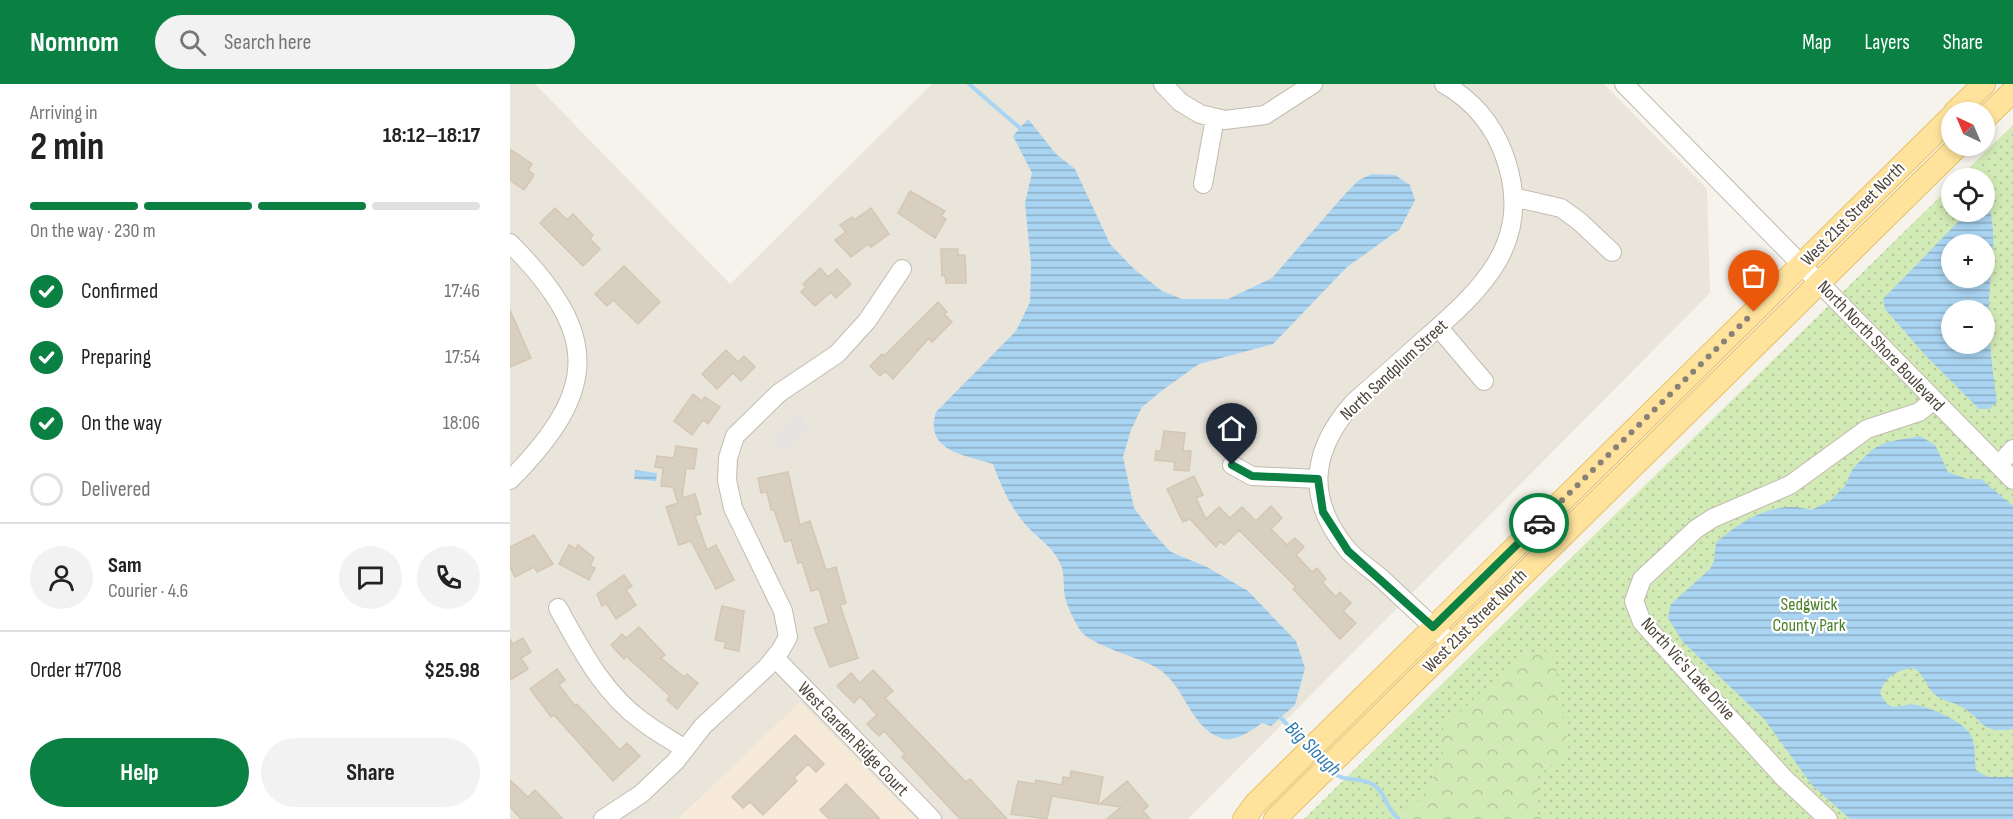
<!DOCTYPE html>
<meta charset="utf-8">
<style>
body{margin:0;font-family:"Sofia Sans Condensed",sans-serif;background:#f2f2f2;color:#222;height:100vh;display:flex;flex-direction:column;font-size:22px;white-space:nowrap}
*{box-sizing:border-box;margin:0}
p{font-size:20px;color:#767676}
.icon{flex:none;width:33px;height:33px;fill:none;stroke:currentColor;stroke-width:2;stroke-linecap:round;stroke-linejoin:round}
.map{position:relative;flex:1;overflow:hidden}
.details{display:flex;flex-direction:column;background:#fff;width:510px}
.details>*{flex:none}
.needle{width:39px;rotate:316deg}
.controls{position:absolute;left:1431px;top:18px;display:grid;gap:12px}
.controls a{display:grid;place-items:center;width:54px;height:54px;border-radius:50%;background:#fff;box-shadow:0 3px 9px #0003;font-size:30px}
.pin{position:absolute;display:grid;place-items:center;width:51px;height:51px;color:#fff;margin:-62px -26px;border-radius:50% 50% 50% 0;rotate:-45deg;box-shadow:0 0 6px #0007}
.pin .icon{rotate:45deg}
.courier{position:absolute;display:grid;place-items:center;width:60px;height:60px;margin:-30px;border:4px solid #0b8043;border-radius:50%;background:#fff;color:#222;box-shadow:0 2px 8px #0007}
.head em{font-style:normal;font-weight:700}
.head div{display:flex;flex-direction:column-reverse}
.head{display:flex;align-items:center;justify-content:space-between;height:102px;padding:0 30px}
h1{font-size:39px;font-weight:700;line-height:45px}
.bar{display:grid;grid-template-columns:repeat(4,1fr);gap:9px 6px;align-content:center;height:72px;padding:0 30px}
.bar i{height:8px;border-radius:4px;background:#e0e0e0}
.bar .on{background:#0b8043}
.bar p{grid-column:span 4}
.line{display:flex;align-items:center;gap:15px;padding:0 30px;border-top:2px solid #e0e0e0}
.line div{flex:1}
.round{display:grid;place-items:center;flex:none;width:63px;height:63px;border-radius:32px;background:#f2f2f2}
ol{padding:0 30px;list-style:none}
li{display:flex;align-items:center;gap:18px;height:66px}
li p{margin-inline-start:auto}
li .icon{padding:6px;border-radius:50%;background:#0b8043;color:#fff;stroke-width:4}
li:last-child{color:#767676}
li i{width:33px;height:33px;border:3px solid #e0e0e0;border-radius:50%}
.primary-button{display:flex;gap:12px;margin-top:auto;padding:12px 30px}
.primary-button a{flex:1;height:69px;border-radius:36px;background:#0b8043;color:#fff;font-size:24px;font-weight:700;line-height:69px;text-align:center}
.primary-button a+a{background:#f2f2f2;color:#222}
header{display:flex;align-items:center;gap:36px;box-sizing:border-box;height:84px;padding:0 30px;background:#0b8043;color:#fff}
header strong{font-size:28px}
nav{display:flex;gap:33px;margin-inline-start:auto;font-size:21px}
.search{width:420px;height:54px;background:#f2f2f2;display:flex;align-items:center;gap:15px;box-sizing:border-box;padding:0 21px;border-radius:33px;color:#767676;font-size:22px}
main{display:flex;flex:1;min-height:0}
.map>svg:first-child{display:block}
</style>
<header>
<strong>Nomnom</strong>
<div class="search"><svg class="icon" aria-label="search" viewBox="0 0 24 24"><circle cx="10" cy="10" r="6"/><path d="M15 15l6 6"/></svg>Search here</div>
<nav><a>Map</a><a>Layers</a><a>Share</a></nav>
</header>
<main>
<section class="details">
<div class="head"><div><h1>2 min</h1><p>Arriving in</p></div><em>18:12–18:17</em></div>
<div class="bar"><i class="on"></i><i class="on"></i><i class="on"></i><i></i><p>On the way · 230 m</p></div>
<ol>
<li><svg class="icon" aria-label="check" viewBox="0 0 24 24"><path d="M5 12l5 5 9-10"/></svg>Confirmed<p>17:46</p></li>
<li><svg class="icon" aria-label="check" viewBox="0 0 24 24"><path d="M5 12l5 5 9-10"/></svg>Preparing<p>17:54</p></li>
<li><svg class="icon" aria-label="check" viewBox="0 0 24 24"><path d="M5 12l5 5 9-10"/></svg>On the way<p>18:06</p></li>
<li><i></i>Delivered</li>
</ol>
<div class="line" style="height:108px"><a class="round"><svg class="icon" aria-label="person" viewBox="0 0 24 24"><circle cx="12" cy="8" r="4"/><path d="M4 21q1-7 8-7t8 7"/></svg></a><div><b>Sam</b><p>Courier · 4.6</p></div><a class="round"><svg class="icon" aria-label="chat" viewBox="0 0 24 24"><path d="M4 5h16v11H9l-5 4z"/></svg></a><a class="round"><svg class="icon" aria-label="phone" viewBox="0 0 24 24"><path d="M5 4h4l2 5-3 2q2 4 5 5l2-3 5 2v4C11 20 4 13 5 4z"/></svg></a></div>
<div class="line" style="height:78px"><div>Order #7708</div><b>$25.98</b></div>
<div class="primary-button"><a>Help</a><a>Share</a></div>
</section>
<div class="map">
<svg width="1503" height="735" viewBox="0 0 1503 735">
<defs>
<pattern id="grass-dots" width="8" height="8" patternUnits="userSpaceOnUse" patternTransform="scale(1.5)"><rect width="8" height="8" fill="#d2eab5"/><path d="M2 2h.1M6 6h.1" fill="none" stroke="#b6ca9c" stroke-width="1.8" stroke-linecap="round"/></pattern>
<pattern id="forest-crowns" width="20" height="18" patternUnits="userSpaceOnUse" patternTransform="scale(1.5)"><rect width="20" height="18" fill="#d2eab5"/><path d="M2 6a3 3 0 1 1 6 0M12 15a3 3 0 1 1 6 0" fill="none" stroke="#b6ca9c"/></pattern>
<pattern id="water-rules" width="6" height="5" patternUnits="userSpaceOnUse" patternTransform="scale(1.5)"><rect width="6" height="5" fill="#a9d4f2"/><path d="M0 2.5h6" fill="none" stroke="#8caec5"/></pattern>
</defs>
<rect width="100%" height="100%" fill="#f6f3ec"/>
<!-- residential -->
<path fill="#eae5da" d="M0 0H25L220 200 422 0H1094L1197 105 1200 209 678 735H406L290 619 168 735H0Z"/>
<!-- commercial -->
<path fill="#f7ead8" d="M290 618 406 735H168Z"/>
<!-- grass -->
<path fill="url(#grass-dots)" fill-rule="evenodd" d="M1503 41V735H794L1441 102 1442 128H1474V94H1449ZM1442 160H1474V194H1442ZM1442 226H1474V260H1442Z"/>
<!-- forest -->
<path fill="url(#forest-crowns)" d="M1033 567 1041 569 1046 585 1059 667 1028 692V732L1042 735H877L915 713 933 671V643L1011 572Z"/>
<!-- parking -->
<path fill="#e5e3e0" d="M288 330 300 342 274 368 262 356Z"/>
<!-- water -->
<path fill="url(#water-rules)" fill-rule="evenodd" d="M518 35 546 70 565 85 600 160 624 185 652 207 672 215H718L762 194 835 110 849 96 862 90 885 91 900 101 905 116 890 145 837 183 763 260 689 280 654 305 632 323 621 346 613 373 624 424 644 450 661 468 697 483 738 507 786 557 795 584 785 621 761 642 752 639C741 647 724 659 711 654 679 643 675 600 647 584 631 574 579 561 570 546 565 538 559 526 556 517 552 504 556 488 549 477 541 461 526 453 515 440 500 422 491 402 483 380 454 371 414 367 426 328L506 247 520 218 521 180 515 119 522 89 503 52Z
M1479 121C1488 158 1480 180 1479 217 1478 251 1482 284 1487 318L1479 325H1469L1416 272 1375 225 1373 215 1449 137 1466 128H1474L1475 123ZM1442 160H1474V194H1442ZM1442 226H1474V260H1442Z
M1410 352 1425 361 1438 388 1457 395H1471L1503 422V645C1468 650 1476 636 1450 622 1443 618 1434 617 1428 613 1417 606 1415 591 1404 584 1387 586 1375 592 1370 609 1382 633 1390 618 1406 621 1420 623 1458 639 1462 654 1466 664 1464 676 1466 687L1479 693H1503V735H1340L1302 701 1255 636 1173 558 1158 534 1161 520 1200 485 1204 477 1206 459C1231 436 1267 415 1301 426L1320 417 1335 402 1343 384 1363 365 1377 358Z
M125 386 147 389 146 397 124 395Z"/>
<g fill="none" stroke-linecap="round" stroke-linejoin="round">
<!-- stream -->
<path stroke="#a9d4f2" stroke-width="4" d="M459 0 510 44
M771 634 795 659
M823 688C833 699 852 692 864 701 877 710 874 723 889 735"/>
</g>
<!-- building -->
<path fill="#d8cfc1" stroke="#d3c7b4" stroke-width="1.5" d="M0 65 22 80 18 86 24 91 14 106 0 96Z
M400 107 435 127 431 132 436 135 425 154 388 129Z
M45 124 57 136 63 130 83 151 80 155 90 165 73 182 30 139Z
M361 124 379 150 361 163 358 160 341 173 325 156 336 148 330 141 342 133 344 136Z
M431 165H448V171H455L456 199H436L435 191 432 192Z
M114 182 150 218 128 240 103 216 97 222 85 210Z
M310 184 318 193 327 185 341 200 326 214 321 208 305 222 291 208 296 203 293 200Z
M428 218 437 228 434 230 442 238 422 258 419 254 383 295 375 287 370 292 360 282 372 270 374 272Z
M0 226 21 274 0 283Z
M216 266 228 278 234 272 245 283 231 297 223 289 207 305 192 290Z
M183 310 192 317 195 313 210 323 198 340 193 336 182 351 164 337Z
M654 347 675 349 673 367H681L679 387 664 386 665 378 645 376 646 367H651Z
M166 362 187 365 184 385 176 384 172 414 185 410 191 430 185 432 197 466 206 461 224 496 206 505 181 457 169 461 156 423 168 419 163 403 151 402 153 384 145 383 147 372 164 374Z
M278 388 290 441 300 437 316 486 326 483 336 519 330 521 348 574 320 583 304 544 319 539 309 505 301 507 292 478 288 479 281 456 275 458 264 426H261L257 408 251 409 248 394Z
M684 392 693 411 686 414 696 435 709 423 720 434 732 423 746 437 761 422 772 434 761 445 777 461 785 454 794 463 786 471 802 488 807 484 816 495 812 498 826 513 830 508 841 519 833 527 846 539 830 555 783 505 786 503 729 446 714 461 710 457 706 463 680 435 673 438 657 405Z
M24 451 43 480 27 488 24 483 5 493 0 483V463Z
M59 461 66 465 68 461 84 474 80 482 85 484 79 496 49 480Z
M114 491 122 502 116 506 126 521 106 535 96 519 92 522 87 510Z
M212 522 234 527 229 567 214 564 216 558 205 556Z
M129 543 155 571 151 574 174 593 177 590 188 599 167 625 157 616 160 612 116 572 114 575 101 561 112 550 116 554Z
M13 554 21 568 11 574 18 585 0 596V555L3 560Z
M47 585 55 596 49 601 65 622 67 620 110 666 117 659 130 672 103 697 44 631 41 633 20 605Z
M363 586 383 607 375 614 456 698 460 695 497 735H450L392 673 395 670 374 647 369 652 357 640 367 631 350 612 344 619 327 602 341 589 350 599Z
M285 651 314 680 306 688 298 680 284 694 287 697 253 731 240 718 233 724 222 713Z
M561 687 593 693 588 720 542 712 537 735 501 730 508 697 525 700 526 696 552 701 553 693 560 694Z
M0 696 18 713 25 706 53 735H11L0 723Z
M617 697 638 722 633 727 640 735H597L611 723 590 720Z
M336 700 370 735H319L310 726Z"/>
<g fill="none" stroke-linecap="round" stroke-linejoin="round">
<defs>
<path id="minor" d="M653 0 670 18 690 30 715 36 755 31 803 0
M934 0C964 17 985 43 996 76 1023 159 972 205 916 254 892 276 868 297 844 318 801 366 795 414 837 465 846 476 861 485 872 495 895 517 918 538 942 560
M1114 0 1503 396
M693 100 705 34
M1003 113 1051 124 1069 137 1102 168
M0 159C90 250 90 305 0 396
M929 244 974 297
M722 381 742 392 808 395
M1489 381 1503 365
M48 524C71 565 93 609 132 637 145 647 161 656 175 665
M265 574 422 735
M93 735 131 710 165 678 193 642 257 583 270 567 278 553 273 527 223 424 217 396 218 374 225 352 269 309 327 270 357 237 392 185
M1318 735 1274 694 1132 538 1124 517 1132 495 1186 445 1203 434 1280 401 1357 345 1409 328 1424 316"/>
<path id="major" d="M1445 28 1474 0
M1474 35 1503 7
M734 735 745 720 1442 32
M765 735 1448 62"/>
</defs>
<!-- minor casing -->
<use href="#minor" stroke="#c2bbae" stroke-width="20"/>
<!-- major casing -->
<use href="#major" stroke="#e6c16a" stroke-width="24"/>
<!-- minor -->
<use href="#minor" stroke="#fff" stroke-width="18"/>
<!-- major -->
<use href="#major" stroke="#ffe39c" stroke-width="22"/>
</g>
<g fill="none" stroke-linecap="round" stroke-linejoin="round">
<!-- done -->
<path stroke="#878178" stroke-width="6" stroke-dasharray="0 10.8" d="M1029 439 1244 228"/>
<!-- route -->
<path stroke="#0b8043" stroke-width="8" d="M722 381 742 392 808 395 813 428 838 467 923 543 1029 439"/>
</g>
<g text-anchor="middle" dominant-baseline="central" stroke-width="4.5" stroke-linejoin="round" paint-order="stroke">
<!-- street labels -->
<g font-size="18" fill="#4b4439" stroke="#fff">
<text transform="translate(1343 130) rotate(-45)">West 21st Street North</text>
<text transform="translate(1371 262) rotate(46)">North North Shore Boulevard</text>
<text transform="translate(884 286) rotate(-43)">North Sandplum Street</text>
<text transform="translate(965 537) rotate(-45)">West 21st Street North</text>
<text transform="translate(1178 585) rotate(48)">North Vic's Lake Drive</text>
<text transform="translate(343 655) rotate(46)">West Garden Ridge Court</text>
</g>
<!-- park labels -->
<g font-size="18" fill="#4a7f2a" stroke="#fff">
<text x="1299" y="520">Sedgwick<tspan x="1299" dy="21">County Park</tspan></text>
</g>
<!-- water labels -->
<g font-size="20" font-style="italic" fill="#2e7ab2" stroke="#fff">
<text transform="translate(803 665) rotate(44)">Big Slough</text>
</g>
</g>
</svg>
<div class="controls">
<a><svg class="needle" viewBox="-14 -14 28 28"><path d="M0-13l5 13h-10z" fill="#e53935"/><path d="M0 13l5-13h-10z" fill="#767676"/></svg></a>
<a><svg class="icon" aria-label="locate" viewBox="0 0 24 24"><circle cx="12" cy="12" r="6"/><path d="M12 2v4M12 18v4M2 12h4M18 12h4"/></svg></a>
<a>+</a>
<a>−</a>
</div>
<div class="pin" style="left:1244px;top:228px;background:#ea580c"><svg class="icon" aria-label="bag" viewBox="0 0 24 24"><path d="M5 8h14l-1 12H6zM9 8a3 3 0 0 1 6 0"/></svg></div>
<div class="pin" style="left:722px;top:381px;background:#1f2937"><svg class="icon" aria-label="home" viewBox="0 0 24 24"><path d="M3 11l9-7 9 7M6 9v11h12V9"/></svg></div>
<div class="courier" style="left:1029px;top:439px"><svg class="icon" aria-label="car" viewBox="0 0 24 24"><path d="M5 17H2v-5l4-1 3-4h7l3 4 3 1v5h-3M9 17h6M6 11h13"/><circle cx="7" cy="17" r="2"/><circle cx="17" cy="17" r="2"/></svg></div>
</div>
</main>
